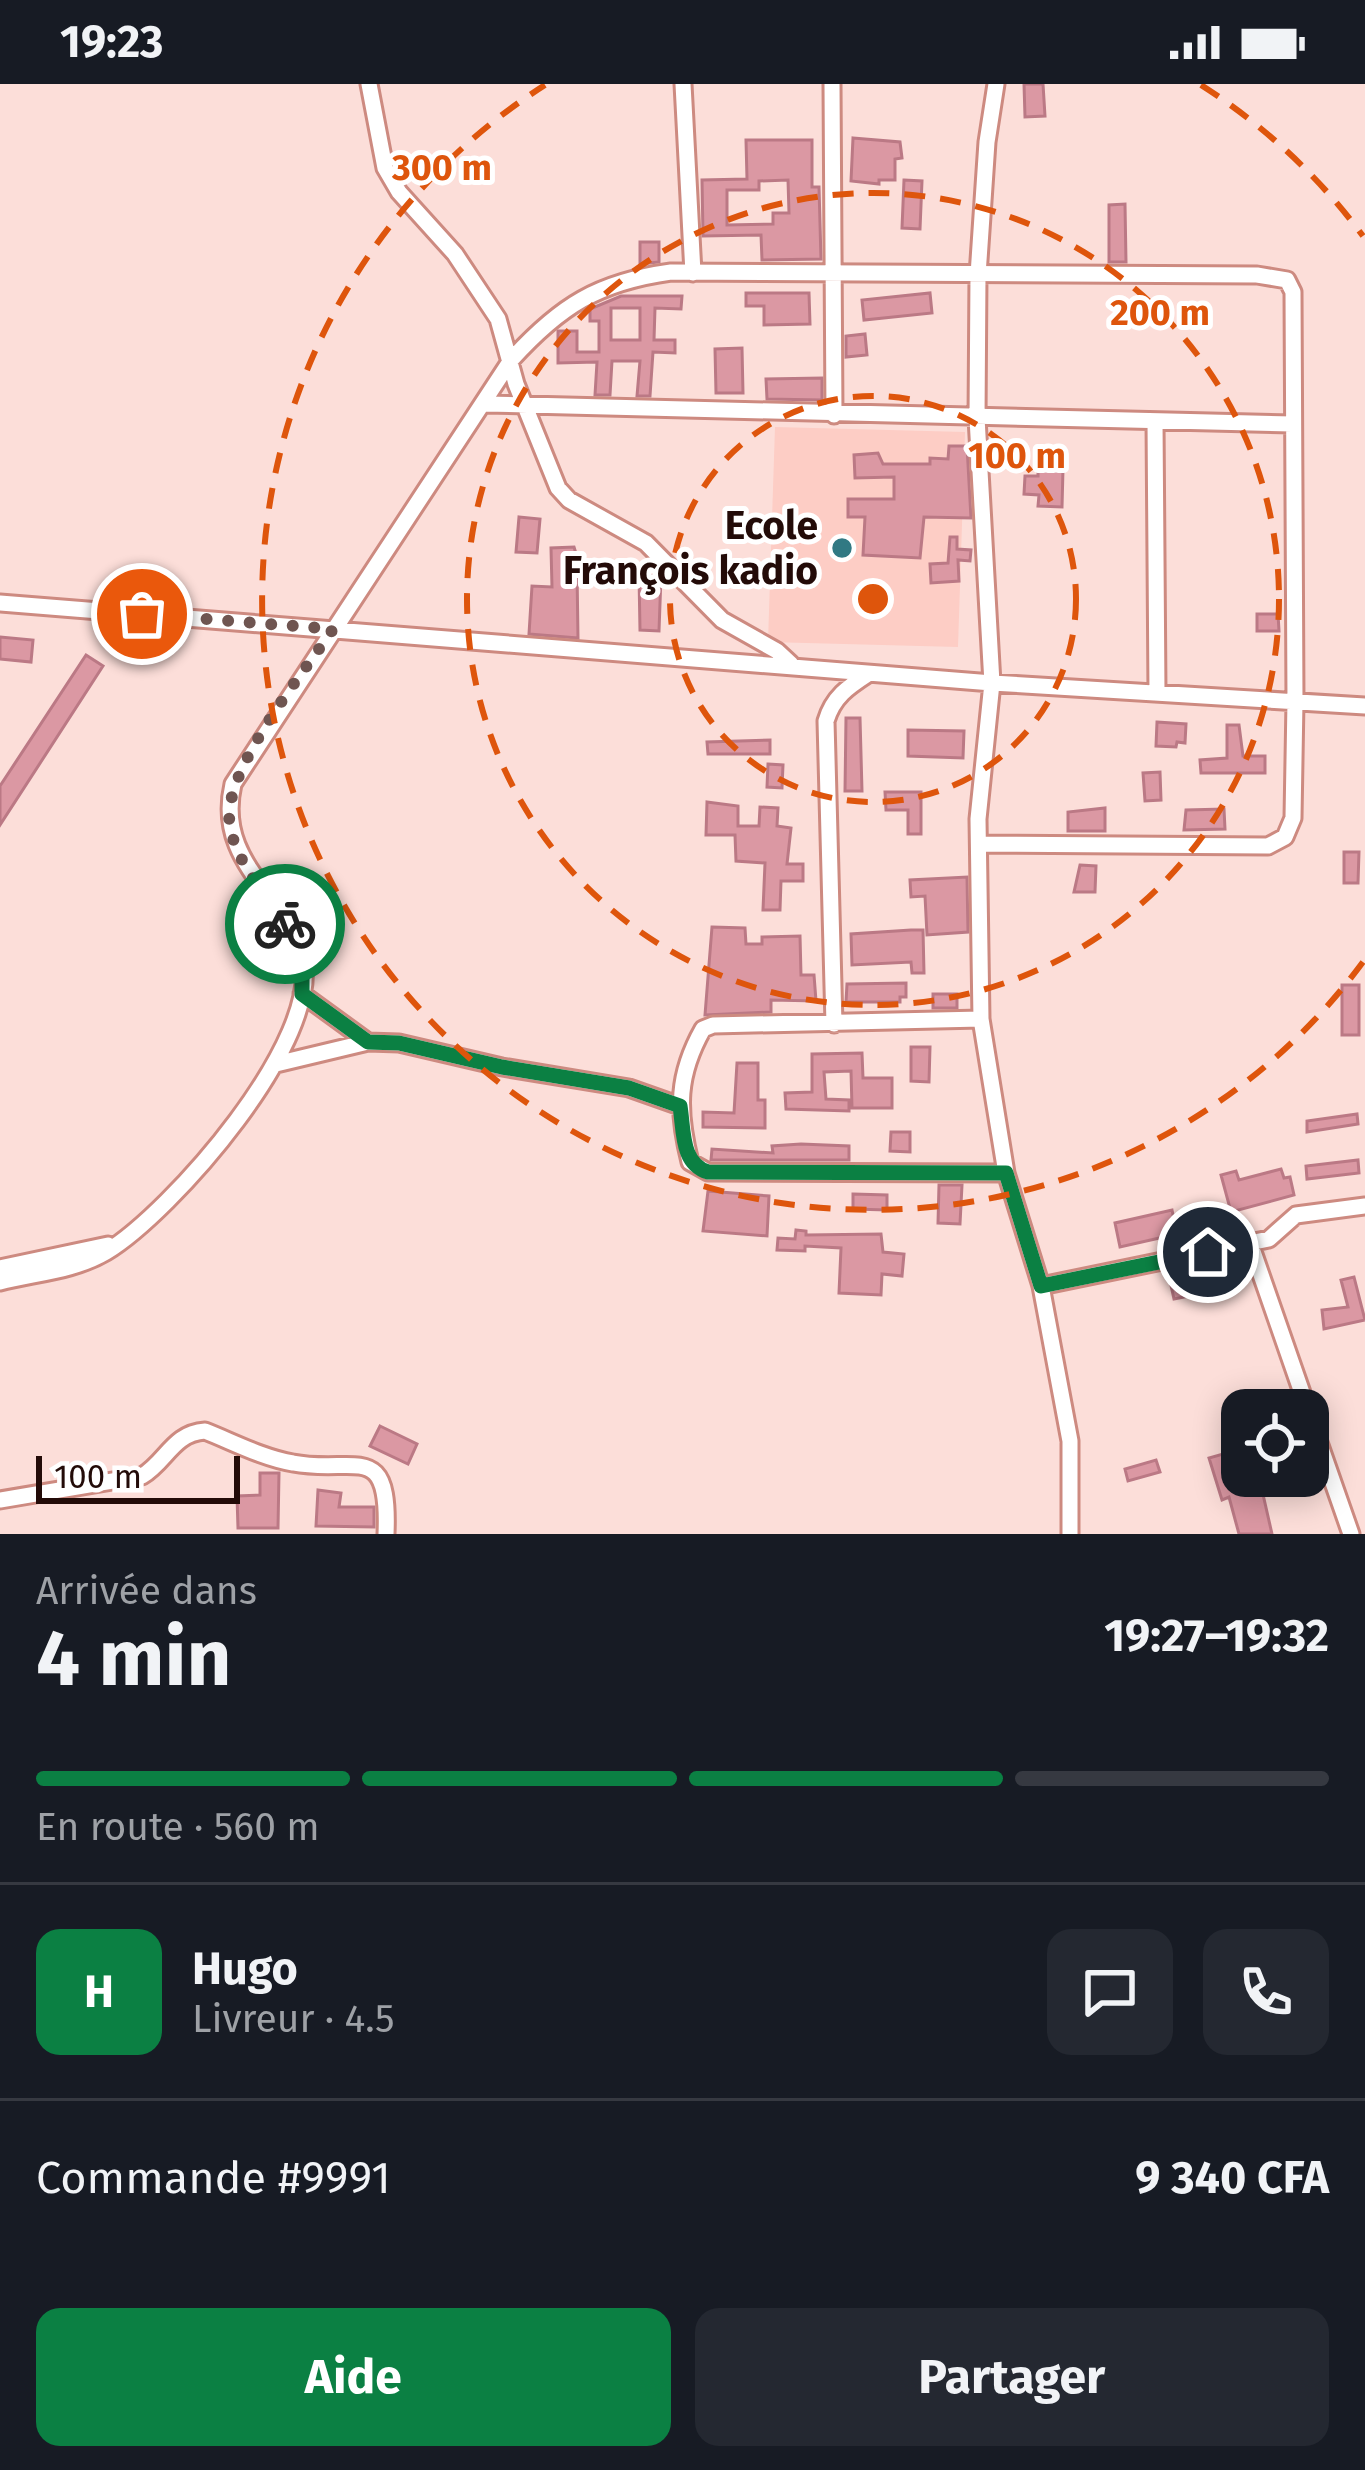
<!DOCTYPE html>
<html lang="fr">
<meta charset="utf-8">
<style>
body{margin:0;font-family:"Fira Sans",sans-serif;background:#242831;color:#f1f3f6;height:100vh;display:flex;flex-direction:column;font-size:45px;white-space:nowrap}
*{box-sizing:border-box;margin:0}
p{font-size:39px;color:#9ea1a6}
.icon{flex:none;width:66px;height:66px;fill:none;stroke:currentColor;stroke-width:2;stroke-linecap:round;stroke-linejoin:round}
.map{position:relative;height:1450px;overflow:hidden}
.panel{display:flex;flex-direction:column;background:#171b24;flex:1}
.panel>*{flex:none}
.tools{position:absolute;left:1221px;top:1305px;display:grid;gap:24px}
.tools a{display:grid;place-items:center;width:108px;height:108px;border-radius:24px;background:#171b24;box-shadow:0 6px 30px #0003;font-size:60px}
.scale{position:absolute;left:36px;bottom:30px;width:204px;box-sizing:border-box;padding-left:12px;border:6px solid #230b08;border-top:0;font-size:33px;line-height:42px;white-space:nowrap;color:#230b08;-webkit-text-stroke:9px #fff;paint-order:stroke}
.pin{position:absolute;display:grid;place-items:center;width:102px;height:102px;color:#fff;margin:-51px;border:6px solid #fff;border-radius:50%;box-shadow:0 3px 12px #0007}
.courier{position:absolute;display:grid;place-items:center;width:120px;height:120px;margin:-60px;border:9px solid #0b8043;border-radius:50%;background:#fff;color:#222;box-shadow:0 3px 15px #0007}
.overview em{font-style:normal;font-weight:700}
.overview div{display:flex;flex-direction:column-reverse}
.overview{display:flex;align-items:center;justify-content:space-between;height:204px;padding:0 36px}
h1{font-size:78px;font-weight:700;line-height:90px}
.bar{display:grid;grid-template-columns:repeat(4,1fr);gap:18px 12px;align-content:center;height:144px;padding:0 36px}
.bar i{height:15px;border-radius:9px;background:#363941}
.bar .active{background:#0b8043}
.bar p{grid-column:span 4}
.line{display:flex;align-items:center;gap:30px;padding:0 36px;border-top:3px solid #363941}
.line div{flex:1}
.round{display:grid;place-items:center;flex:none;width:126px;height:126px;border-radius:24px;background:#242831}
.action{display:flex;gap:24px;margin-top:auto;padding:24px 36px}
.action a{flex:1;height:138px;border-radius:24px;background:#0b8043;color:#fff;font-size:48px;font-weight:700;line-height:138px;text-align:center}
.action a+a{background:#242831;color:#f1f3f6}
.status{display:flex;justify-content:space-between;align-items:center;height:84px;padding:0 60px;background:#171b24;direction:ltr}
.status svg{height:33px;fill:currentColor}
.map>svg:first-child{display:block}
</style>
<div class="status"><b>19:23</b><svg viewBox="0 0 49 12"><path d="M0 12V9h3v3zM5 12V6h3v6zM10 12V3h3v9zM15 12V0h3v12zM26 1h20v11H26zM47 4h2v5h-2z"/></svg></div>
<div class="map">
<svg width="1365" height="1450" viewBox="0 0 1365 1450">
<rect width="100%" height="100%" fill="#fcded9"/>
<!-- built -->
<path fill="#fdcdc5" d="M775 343 965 348 958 563 768 558Z"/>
<!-- building -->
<path fill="#db98a3" stroke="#bb7985" stroke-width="3" fill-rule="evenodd" d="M1024 0H1043L1045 32 1025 33Z
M853 54 900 58 902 74 895 75V96H879V100L851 97Z
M746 56H812V103H819L821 175 762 176 761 151 703 152 702 96 747 95ZM788 96 789 129H773V140L727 141V106H759V97Z
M904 96 922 97 920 145 902 144Z
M1125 120 1126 178H1109V121Z
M640 158H659V178L640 180Z
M746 209H809L810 240 764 241V222H746Z
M930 209 932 229 864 236 862 216Z
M621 212H682L681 225 655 224 654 256H675V269L653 268 650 312H637L640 277H612L610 311H595L597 278 558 279V247H577V268H599V237H590V225ZM611 224H640V256H611Z
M865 250 867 271 846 273V252Z
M742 264 743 309H716L715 265Z
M822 294V316L767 315 766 295Z
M949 362H967L971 434 924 433 920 474 863 471 865 433H848V415H894V393L855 394 854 371 878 369 883 380H930V374L948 375Z
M1038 384 1063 385 1062 423 1038 422 1039 411 1024 410 1025 392H1038Z
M519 433 540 435 537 469 516 468Z
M950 453H957V465L971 466 970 477 958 476 959 497 931 499 930 480 948 479Z
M574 463 581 486H577L578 554 529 550 532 502 552 503 551 464Z
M639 491 661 492 659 547 640 546Z
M1257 530H1278L1279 547H1257Z
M0 553 33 556 31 578 0 575Z
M86 571 103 582 0 741V702Z
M846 634H860L862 707H845Z
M1157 638 1186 640 1185 659 1177 658 1176 663 1156 662Z
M1227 641H1239L1243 672H1265V689H1201L1200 676 1227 674Z
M908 646 964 647 963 674 908 672Z
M770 656V670H708L707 658Z
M768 680 783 681 782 704 767 703Z
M1160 688 1161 716 1145 717 1143 689Z
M885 708H921V750H908V726H886Z
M707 718 738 722V742H759L760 723 778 724 777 742 791 744 787 780H803V797H781L780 826H763L765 779 736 777 735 751H706Z
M1105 724V747H1068V728Z
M1224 725 1225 745 1184 746 1186 726Z
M1344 768H1359L1358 799H1344Z
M1080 781 1096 782 1095 808H1074Z
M967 793 968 848 927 851 925 812 911 813 910 796Z
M712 843 745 844 746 860H762V853L800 852 801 891H814L816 917 771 916V928L705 931Z
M911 846H923L924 889H912L911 878 852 881 851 850Z
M906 899V913H900V918H846L847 900Z
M1342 901H1359V951H1342Z
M933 910H957V924H933Z
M911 963H930L929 998 911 997Z
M862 969 863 994H892V1024H852L851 987 824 988 826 1015 849 1016V1027L786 1025 785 1009 812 1008V970Z
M737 979H758V1016H765V1044L703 1043V1028L734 1029Z
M1357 1030 1358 1040 1307 1048V1037Z
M891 1048H910V1068L890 1067Z
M801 1060 849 1062V1076H711L712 1065 773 1069 772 1062Z
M1358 1076 1359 1089 1307 1095 1306 1082Z
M1281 1085 1284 1094 1290 1093 1294 1111 1231 1128 1221 1091 1236 1087 1239 1096Z
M939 1101H962L960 1140 938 1139Z
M708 1107 769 1112 767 1152 703 1147Z
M853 1110 887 1111V1126L853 1125Z
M1172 1126 1177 1150 1120 1163 1115 1139Z
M796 1146 806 1147V1151L881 1150 883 1168 904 1170 902 1192 882 1190 881 1211 839 1209 841 1164 805 1162V1167L777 1166 778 1154 795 1155Z
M1190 1193 1194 1211 1174 1215 1170 1197Z
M1354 1193 1365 1236 1324 1245 1322 1226 1348 1223 1341 1196Z
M380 1342 417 1360 408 1380 370 1362Z
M1237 1366 1249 1409 1262 1406 1272 1450H1239L1229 1413 1222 1416 1209 1374Z
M1156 1376 1160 1388 1128 1397 1125 1385Z
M260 1389H279L278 1444H238L237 1412 260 1411Z
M318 1406 341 1409 339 1423H374V1443L316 1442Z"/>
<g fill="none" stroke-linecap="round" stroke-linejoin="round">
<defs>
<path id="minor" d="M369 0 385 84 399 108 455 170 498 235 516 300 558 404 569 416 646 459 722 536 777 567 791 580
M683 0 693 189
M832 0 834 331
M996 0 987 58 978 191 977 334 992 599 978 735 981 935 1006 1089 1041 1202 1070 1357V1450
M485 320 1292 340
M1155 337 1157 609
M0 519 992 599 1365 622
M302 910 368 958
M981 935 713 941 703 945C677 991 677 1026 690 1078L708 1088 1006 1089
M834 940 826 637C833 613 848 603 868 590
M276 980 368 958 399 959 502 983 629 1004 680 1022
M1250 1159 1308 1326
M0 1184 108 1161
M0 1198C35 1189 74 1187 106 1168 171 1129 325 954 302 873 284 807 215 779 233 700L511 276C560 222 598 198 671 188L1257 191 1287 196 1293 208 1295 617 1293 734 1285 753 1268 762 979 760
M1041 1202 1269 1155 1296 1131 1365 1122
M1308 1327 1351 1450
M0 1416 142 1392C166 1378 173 1349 205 1347 233 1358 263 1374 293 1379 355 1391 390 1354 386 1450"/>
</defs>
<!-- minor casing -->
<use href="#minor" stroke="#cd8a80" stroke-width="21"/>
<!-- minor -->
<use href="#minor" stroke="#fff" stroke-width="15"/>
</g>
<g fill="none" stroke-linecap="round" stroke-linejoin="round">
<!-- done -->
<path stroke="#6f5551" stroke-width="12" stroke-dasharray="0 21.6" d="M142 530 333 545C303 590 220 689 230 742 236 778 265 810 285 840"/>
<!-- route -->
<path stroke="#0b8043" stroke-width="15" d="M285 840 302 872V910L368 958 399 959 502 983 629 1004 680 1022C684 1047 681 1080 708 1088L1006 1089 1041 1202 1208 1168"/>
</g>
<!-- distance rings -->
<g fill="none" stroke="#de550c" stroke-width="6" stroke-dasharray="21 15">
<circle cx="873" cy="515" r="203"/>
<circle cx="873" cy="515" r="406"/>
<path d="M1363 878A610 610 0 1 1 545 1M1201 1A610 610 0 0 1 1363 152"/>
</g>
<!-- markers -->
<circle fill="#317983" stroke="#fff" stroke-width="4.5" cx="842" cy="464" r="12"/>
<g text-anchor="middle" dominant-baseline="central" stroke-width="10" stroke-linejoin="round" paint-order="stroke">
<!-- poi labels -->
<g font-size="39" font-weight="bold" fill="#230b08" stroke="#fff" text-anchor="end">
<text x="818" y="442">Ecole<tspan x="818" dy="45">François kadio</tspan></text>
</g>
</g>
<circle cx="873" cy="515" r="18" fill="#de550c" stroke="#fff" stroke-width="6"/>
<g font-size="36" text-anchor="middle" font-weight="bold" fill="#de550c" stroke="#fff" stroke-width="10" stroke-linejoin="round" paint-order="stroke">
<text x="442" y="96">300 m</text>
<text x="1160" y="241">200 m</text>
<text x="1017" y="384">100 m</text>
</g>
</svg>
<div class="tools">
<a><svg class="icon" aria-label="locate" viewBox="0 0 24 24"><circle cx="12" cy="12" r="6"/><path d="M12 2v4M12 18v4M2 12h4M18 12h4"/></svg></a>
</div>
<div class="scale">100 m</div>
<div class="pin" style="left:142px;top:530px;background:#ea580c"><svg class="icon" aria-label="bag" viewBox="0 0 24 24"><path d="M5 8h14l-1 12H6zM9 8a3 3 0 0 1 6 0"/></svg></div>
<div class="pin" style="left:1208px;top:1168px;background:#1f2937"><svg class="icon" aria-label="home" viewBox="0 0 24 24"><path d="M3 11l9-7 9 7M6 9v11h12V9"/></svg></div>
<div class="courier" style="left:285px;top:840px"><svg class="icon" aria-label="bike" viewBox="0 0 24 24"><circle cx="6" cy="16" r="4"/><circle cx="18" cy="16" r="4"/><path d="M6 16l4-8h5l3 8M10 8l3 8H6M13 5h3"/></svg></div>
</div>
<section class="panel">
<div class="overview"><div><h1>4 min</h1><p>Arrivée dans</p></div><em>19:27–19:32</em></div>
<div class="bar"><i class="active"></i><i class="active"></i><i class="active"></i><i></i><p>En route · 560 m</p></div>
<div class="line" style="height:216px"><b class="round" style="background:#0b8043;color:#fff">H</b><div><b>Hugo</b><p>Livreur · 4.5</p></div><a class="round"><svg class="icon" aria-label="chat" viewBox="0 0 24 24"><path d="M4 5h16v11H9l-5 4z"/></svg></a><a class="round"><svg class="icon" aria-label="phone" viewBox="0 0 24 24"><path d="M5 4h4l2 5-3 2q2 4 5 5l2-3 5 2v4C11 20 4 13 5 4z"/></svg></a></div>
<div class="line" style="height:156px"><div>Commande #9991</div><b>9 340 CFA</b></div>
<div class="action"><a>Aide</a><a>Partager</a></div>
</section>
